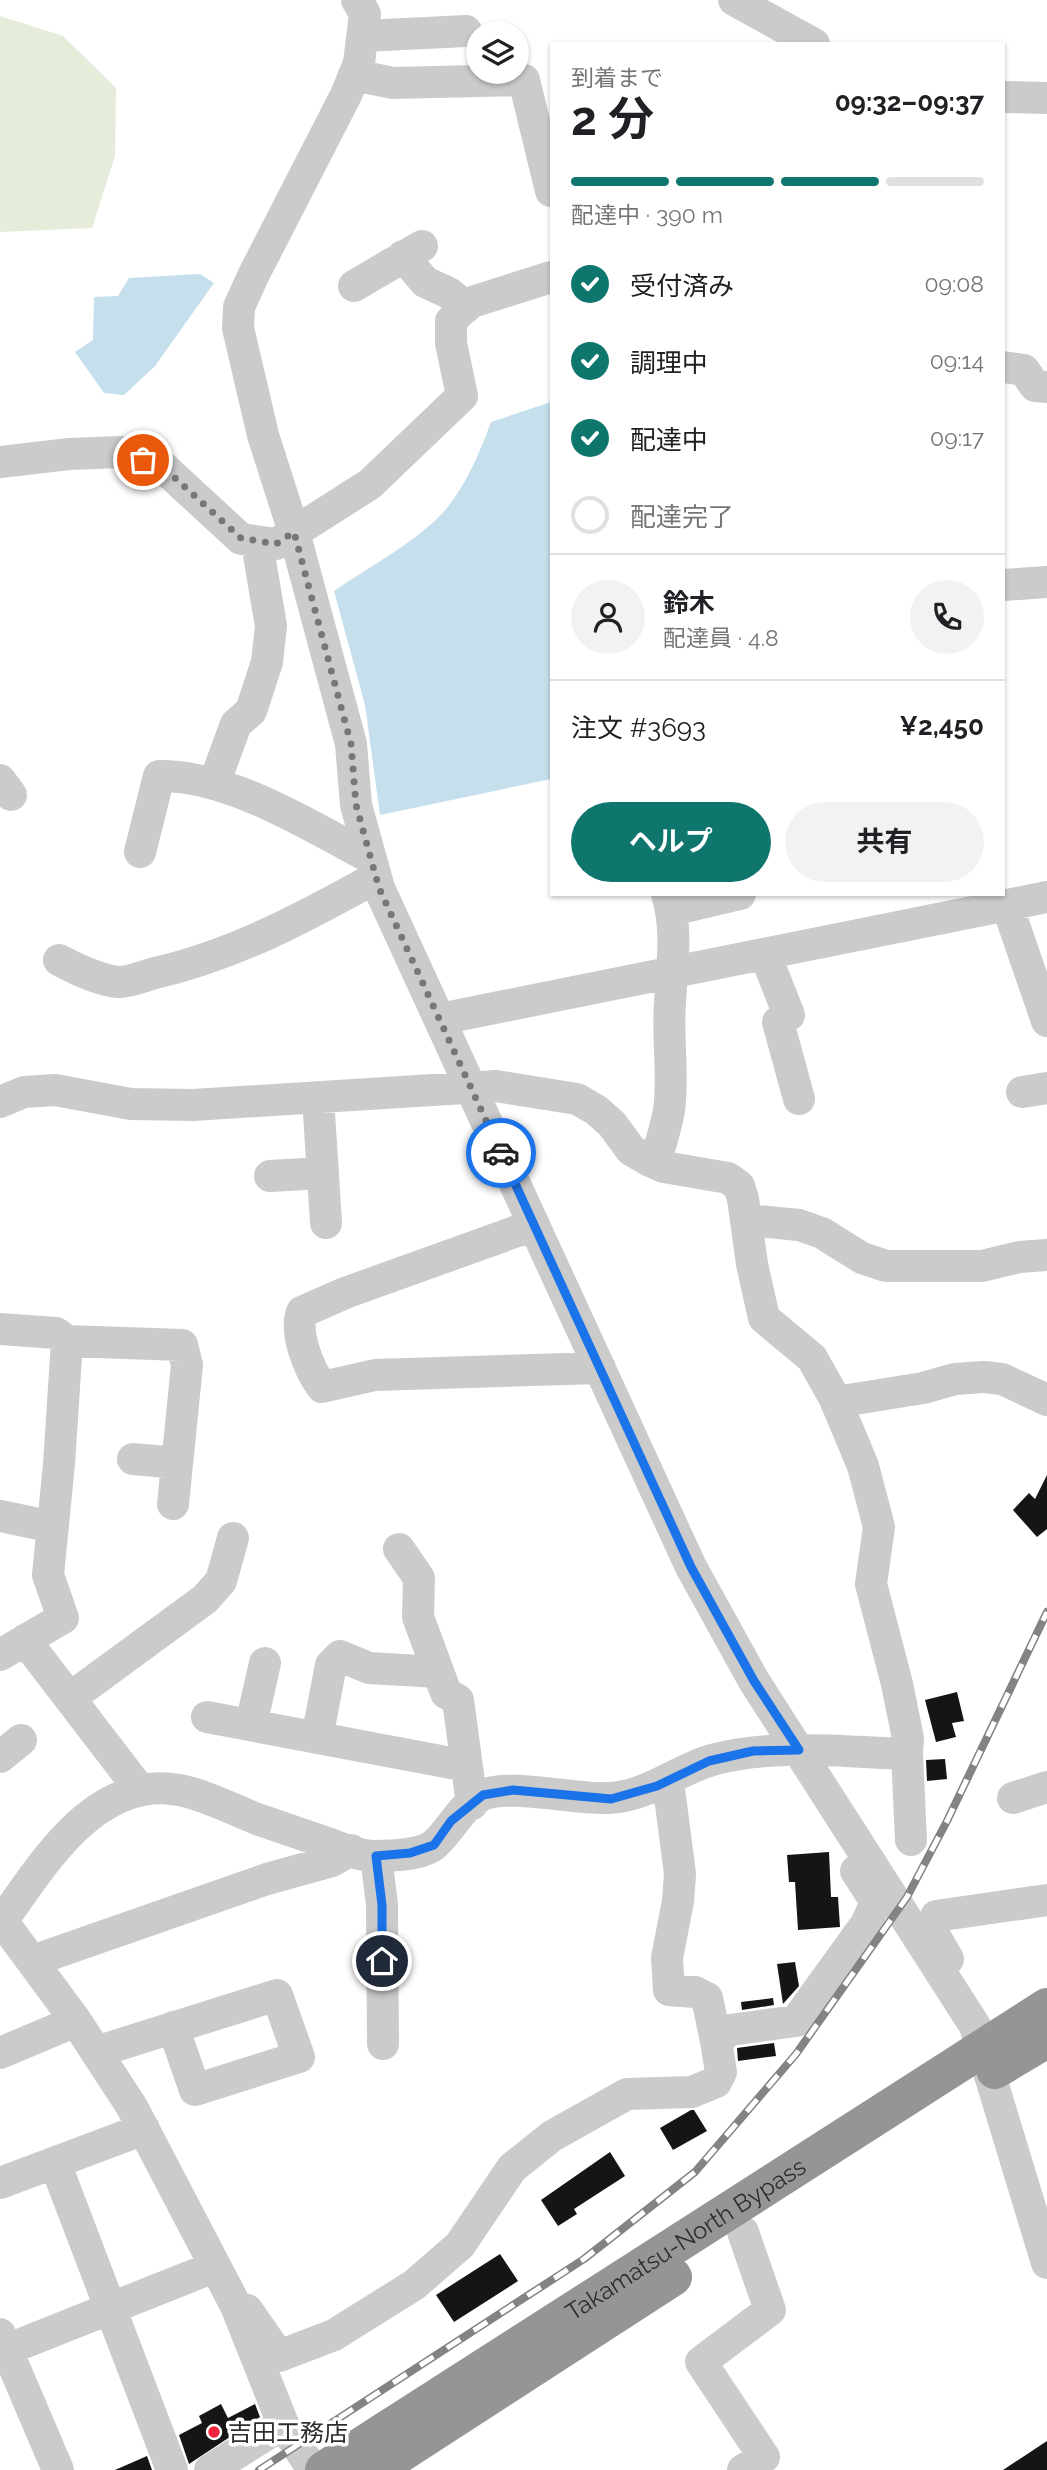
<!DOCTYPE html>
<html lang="ja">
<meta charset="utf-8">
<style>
body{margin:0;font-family:Raleway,"Noto Sans JP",sans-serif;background:#f2f2f2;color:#202124;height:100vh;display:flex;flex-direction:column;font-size:26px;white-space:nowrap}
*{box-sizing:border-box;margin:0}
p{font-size:23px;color:#757577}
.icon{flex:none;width:38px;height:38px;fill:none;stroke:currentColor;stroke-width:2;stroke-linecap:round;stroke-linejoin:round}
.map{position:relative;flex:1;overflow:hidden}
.side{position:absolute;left:550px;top:42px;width:455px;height:854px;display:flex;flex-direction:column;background:#fff;border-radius:0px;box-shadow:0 2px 5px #0004}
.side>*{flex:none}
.tools{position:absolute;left:466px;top:21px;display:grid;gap:14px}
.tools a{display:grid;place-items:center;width:63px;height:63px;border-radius:50%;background:#fff;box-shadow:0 2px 5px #0004;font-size:35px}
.pin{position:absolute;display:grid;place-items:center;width:60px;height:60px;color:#fff;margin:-30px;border:4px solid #fff;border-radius:50%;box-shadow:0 2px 7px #0007}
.courier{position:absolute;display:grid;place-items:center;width:70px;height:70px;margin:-35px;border:5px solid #1a73e8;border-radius:50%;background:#fff;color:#222;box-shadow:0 2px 9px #0007}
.headline em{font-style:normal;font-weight:700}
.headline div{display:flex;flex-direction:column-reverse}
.headline{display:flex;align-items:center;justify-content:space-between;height:119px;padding:0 21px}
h1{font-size:46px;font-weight:700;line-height:52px}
.bar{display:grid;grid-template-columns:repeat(4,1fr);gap:10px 7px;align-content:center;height:84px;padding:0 21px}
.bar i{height:9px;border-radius:5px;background:#e0e0e0}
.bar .active{background:#0f766e}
.bar p{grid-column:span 4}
.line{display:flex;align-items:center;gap:18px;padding:0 21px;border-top:2px solid #e0e0e0}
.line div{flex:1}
.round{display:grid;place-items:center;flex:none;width:74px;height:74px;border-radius:37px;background:#f2f2f2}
ol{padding:0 21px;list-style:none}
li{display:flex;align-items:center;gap:21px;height:77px}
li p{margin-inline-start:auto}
li .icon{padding:7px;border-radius:50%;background:#0f766e;color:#fff;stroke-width:4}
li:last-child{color:#757577}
li i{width:38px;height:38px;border:4px solid #e0e0e0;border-radius:50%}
.primary-button{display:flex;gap:14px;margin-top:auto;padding:14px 21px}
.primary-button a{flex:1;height:80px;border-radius:42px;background:#0f766e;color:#fff;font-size:28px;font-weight:700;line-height:80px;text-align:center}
.primary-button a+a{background:#f2f2f2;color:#202124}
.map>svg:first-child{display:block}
</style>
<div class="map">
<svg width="1047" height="2470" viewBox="0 0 1047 2470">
<rect width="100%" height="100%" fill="#fff"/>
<!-- green -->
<path fill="#e5ecda" d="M0 16 63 36 116 88 115 156 92 228 0 232Z"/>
<!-- water -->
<path fill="#c5dfed" d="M200 274 214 283 155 366 124 395 104 393 75 352 93 340 94 297 118 296 129 278Z
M551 402V779L380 815 365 705 334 591C366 569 424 537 447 508 467 483 480 452 491 422Z"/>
<!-- building -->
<path fill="#151515" d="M1047 1475V1529L1037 1537 1013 1510 1029 1493 1035 1499Z
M957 1692 964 1721 952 1723 956 1737 936 1742 925 1700Z
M945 1759 947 1779 927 1781 926 1760Z
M829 1852 831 1897H838L840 1927 798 1930 795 1882H789L787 1855Z
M795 1962 799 1986 783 2004 777 1964Z
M773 1998 774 2005 742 2010 741 2002Z
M774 2043 776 2056 738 2061 737 2048Z
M691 2110H694L707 2131 673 2150 660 2128Z
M610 2152 625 2176 574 2209 577 2214 558 2226 541 2200Z
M500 2254 518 2281 454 2322 436 2295Z
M221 2404 228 2418 255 2404 260 2417 189 2464 179 2435 202 2423 199 2416Z
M1047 2441V2470H1003Z
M147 2456 152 2470H115Z"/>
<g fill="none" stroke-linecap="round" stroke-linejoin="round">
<!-- minor -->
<path stroke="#cbcbcb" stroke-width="32" d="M357 0 365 14 359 63 346 95 253 276 239 307 238 328 263 435 294 532 351 744 356 805 379 888 691 1567 754 1681 975 2026 1047 2263
M734 0 814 44
M364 36 466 31
M354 75 393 83 524 80 551 191
M1003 97 1047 98
M403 256 425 282 449 293 466 307
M354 286 422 246
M1003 367 1024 370 1035 386 1047 387
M0 462 69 454 122 452 164 468 241 539 276 544 370 484 462 396 451 343V321L469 303 551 277
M1003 585 1047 582
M0 780 11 795
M214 784 236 724 251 711 267 662 271 626 257 543
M140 852 159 776C229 775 307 824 367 856
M1007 905 1047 1021
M672 910 740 894
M765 954 789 1015 778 1022 799 1099
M59 960C76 969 98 980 118 982 130 982 144 976 155 973 234 955 305 917 375 878
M440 1019 1047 897
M1022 1092 1047 1088
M318 1097 326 1223
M0 1102 24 1092 55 1090 131 1104 193 1105 496 1086 577 1099 596 1110 612 1124 631 1150 648 1160 664 1167 728 1178 739 1186 743 1199 752 1264 764 1318 812 1358 835 1399 863 1466 879 1527 871 1584 897 1684 908 1738 907 1754
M655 1163C660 1146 666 1128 669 1110 674 1075 667 1038 670 1002 672 963 678 932 667 894
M270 1176 323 1173
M747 1220 799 1225 822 1233 862 1258 886 1266H982L1019 1257 1047 1255
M534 1225 345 1293 302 1312C294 1332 309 1370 322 1387L375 1375 600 1368
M0 1329 56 1333 67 1341
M836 1402 923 1388 955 1379 984 1377 1002 1379 1047 1400
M133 1459 177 1463
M0 1516 53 1527
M399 1549 419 1578 418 1617 446 1693 458 1700 472 1804
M25 1640 140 1790
M0 1655 63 1618 48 1575 59 1464 67 1341 182 1345 187 1365 173 1504
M70 1698 205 1599 221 1581 233 1538
M207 1717 467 1766
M251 1725 265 1663
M317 1738 331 1665 340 1656 369 1668 438 1672
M0 1757 21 1740
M668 1781 680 1874 678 1901 667 1958 669 1990 695 1992 707 1998 716 2041
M1013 1798 1047 1787
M376 1856 382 1905 383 2044
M0 1918 76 2021 132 2107 236 2306 283 2424 313 2470
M2 1921C37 1873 78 1803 142 1790 184 1782 219 1804 257 1819 280 1827 304 1835 327 1843 341 1848 359 1856 373 1856 390 1856 421 1856 435 1844 451 1830 461 1806 482 1795 509 1783 576 1800 608 1798 647 1797 677 1770 712 1760 776 1743 841 1752 907 1754L911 1840
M948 1959 933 1933 936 1916 1047 1900
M32 1961 267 1879 332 1861 351 1850
M96 2052 277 1995 299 2057 195 2090 173 2027
M0 2053 76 2021
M55 2163 172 2470
M0 2183 144 2129
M236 2306 247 2310 279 2356 334 2335 414 2285 460 2245 512 2168 552 2136 627 2094 692 2092 716 2082 721 2072 716 2041 730 2030 796 2021 866 1924 876 1902 856 1871
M0 2334 58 2470
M0 2356 6 2350 214 2267
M210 2470 283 2424
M743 2470 764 2457 701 2362 770 2310 743 2232"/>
<!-- highway -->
<g stroke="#959595" stroke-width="38">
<path d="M995 2070 1047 2039"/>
<path id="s1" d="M324 2470 1047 2007"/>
<path d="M375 2470 673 2277"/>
</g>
<defs>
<path id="rail" d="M259 2470 584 2259 695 2172 796 2054 907 1897 947 1821 1047 1612"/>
</defs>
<!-- rail casing -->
<use href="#rail" stroke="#838383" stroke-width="8"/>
<!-- rail -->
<use href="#rail" stroke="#fff" stroke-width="5" stroke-dasharray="16" stroke-linecap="butt"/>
</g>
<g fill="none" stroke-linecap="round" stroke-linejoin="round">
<!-- done -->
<path stroke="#777" stroke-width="7" stroke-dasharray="0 12.6" d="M143 460 164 468 241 538 276 544 294 532 351 744 356 805 379 888 501 1153"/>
<!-- route -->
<path stroke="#1a73e8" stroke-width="9" d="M382 1961V1905L376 1856 410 1853 434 1845 451 1821 483 1795 513 1790 611 1799 657 1786 709 1761 753 1751 799 1750 754 1681 691 1567 501 1153"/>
</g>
<!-- markers -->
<circle fill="#ef253b" stroke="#fff" stroke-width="2.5" cx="214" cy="2432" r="7"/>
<g text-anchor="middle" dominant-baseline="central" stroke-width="7" stroke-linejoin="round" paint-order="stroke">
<!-- street labels -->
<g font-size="24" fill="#2e2e2e" stroke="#fff">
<text stroke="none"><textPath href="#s1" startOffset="429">Takamatsu-North Bypass</textPath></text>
</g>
<!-- poi labels -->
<g font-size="24" fill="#2e2e2e" stroke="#fff" text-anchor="start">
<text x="228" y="2432">吉田工務店</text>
</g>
</g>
</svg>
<div class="tools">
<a><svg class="icon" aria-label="layers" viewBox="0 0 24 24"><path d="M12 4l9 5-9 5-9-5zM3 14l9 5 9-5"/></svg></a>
</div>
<div class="pin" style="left:143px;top:460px;background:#ea580c"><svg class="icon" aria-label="bag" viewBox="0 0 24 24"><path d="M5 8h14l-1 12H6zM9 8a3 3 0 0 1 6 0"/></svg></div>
<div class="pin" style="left:382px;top:1961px;background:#1f2937"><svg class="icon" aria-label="home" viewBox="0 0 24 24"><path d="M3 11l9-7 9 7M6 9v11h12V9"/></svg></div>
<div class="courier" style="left:501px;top:1153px"><svg class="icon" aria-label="car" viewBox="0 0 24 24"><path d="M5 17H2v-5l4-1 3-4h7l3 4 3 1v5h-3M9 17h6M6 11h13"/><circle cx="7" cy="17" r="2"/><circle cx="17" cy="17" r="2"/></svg></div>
<section class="side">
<div class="headline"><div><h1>2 分</h1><p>到着まで</p></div><em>09:32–09:37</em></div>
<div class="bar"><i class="active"></i><i class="active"></i><i class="active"></i><i></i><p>配達中 · 390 m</p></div>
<ol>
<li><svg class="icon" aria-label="check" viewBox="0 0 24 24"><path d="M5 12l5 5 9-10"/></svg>受付済み<p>09:08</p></li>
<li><svg class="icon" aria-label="check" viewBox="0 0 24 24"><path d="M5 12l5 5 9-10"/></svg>調理中<p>09:14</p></li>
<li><svg class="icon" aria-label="check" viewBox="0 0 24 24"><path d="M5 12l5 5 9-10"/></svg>配達中<p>09:17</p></li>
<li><i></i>配達完了</li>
</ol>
<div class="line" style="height:126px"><a class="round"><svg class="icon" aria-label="person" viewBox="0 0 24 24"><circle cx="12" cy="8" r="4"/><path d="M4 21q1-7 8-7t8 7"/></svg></a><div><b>鈴木</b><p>配達員 · 4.8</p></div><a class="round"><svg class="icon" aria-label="phone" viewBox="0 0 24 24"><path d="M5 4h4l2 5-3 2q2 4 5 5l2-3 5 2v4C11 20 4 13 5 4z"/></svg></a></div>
<div class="line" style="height:91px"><div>注文 #3693</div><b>¥2,450</b></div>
<div class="primary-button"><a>ヘルプ</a><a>共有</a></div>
</section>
</div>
